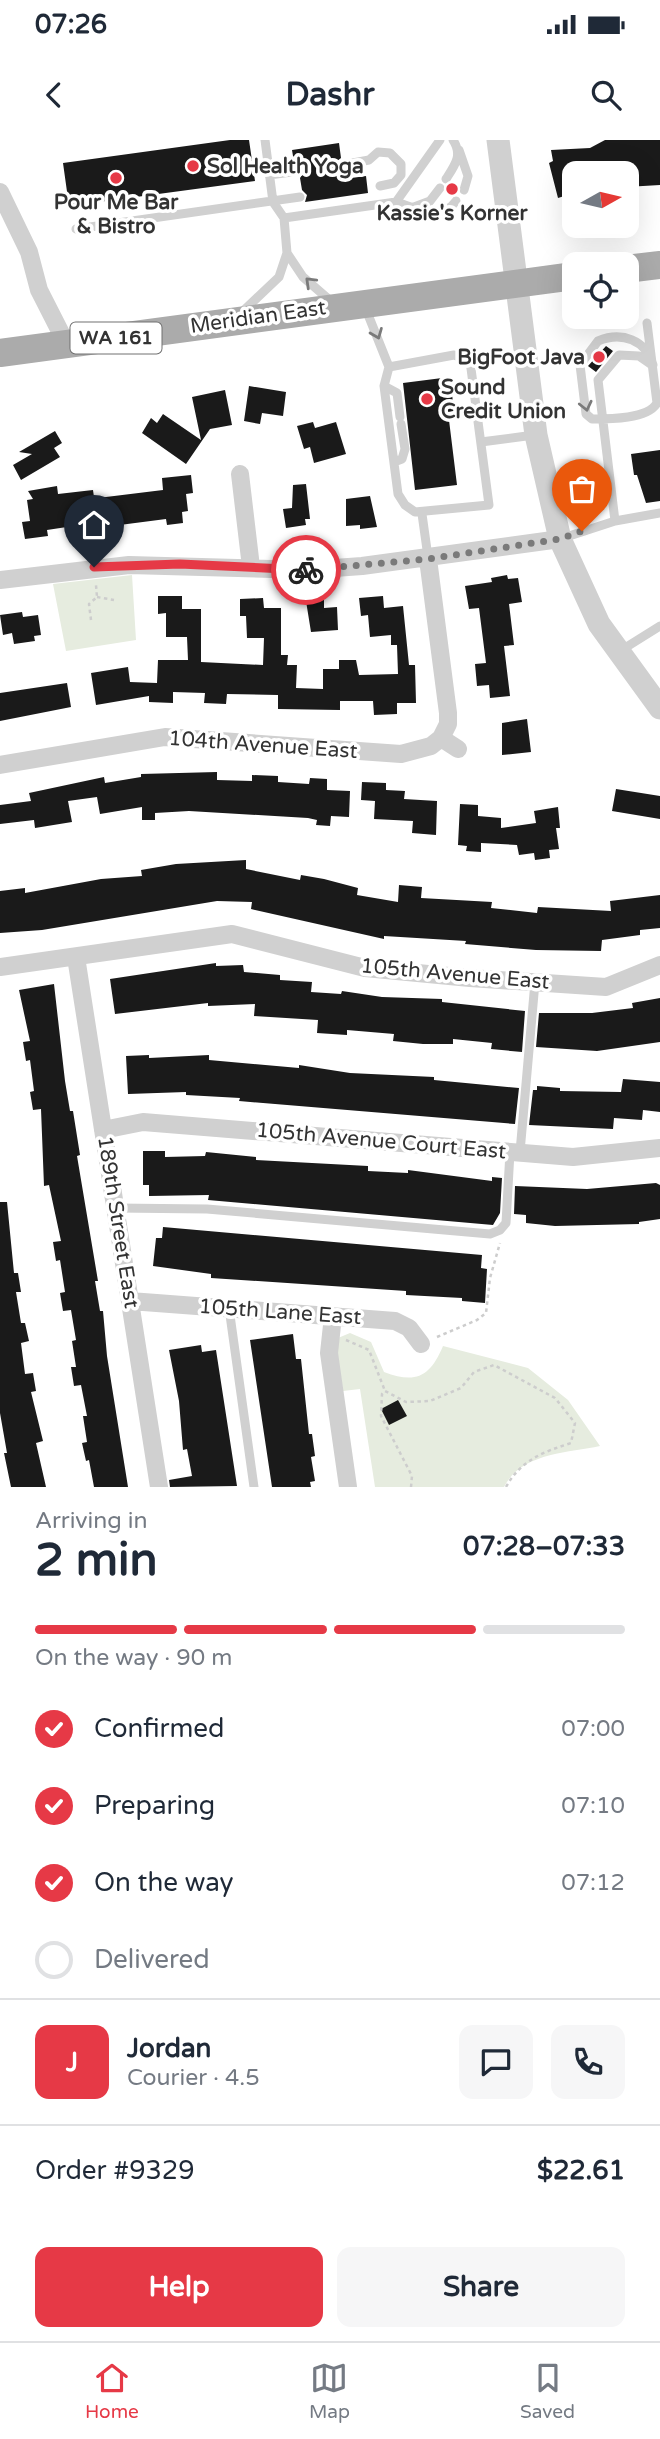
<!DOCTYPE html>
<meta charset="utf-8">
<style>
body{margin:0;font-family:"Varela Round",sans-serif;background:#f6f6f7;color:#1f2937;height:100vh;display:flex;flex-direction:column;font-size:26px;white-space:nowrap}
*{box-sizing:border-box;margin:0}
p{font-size:23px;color:#747a83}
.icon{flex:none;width:38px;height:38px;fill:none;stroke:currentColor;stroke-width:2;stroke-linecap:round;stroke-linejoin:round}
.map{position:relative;height:1347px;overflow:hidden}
.side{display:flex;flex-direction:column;background:#fff;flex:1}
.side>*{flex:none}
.needle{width:46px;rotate:82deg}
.fabs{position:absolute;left:562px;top:21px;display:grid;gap:14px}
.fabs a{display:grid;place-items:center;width:77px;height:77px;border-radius:14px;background:#fff;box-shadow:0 7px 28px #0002;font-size:35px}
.pin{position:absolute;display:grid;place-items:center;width:60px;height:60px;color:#fff;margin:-72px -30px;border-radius:50% 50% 50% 0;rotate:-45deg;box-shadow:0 0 7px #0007}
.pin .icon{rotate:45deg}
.courier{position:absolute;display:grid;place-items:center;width:70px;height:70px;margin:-35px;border:5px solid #e63946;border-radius:50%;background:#fff;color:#222;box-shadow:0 2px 9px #0007}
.summary em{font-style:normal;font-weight:700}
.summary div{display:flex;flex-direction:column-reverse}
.summary{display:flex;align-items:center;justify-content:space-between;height:119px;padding:0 35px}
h1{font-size:46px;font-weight:700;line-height:52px}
.bar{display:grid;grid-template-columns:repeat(4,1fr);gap:10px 7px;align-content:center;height:84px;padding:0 35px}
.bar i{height:9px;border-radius:5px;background:#e0e1e3}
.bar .active{background:#e63946}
.bar p{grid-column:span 4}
.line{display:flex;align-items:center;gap:18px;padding:0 35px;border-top:2px solid #e0e1e3}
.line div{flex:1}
.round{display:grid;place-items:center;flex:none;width:74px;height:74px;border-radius:14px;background:#f6f6f7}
ol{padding:0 35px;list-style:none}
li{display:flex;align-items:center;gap:21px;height:77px}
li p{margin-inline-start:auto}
li .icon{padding:7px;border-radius:50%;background:#e63946;color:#fff;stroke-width:4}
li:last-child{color:#747a83}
li i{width:38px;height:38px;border:4px solid #e0e1e3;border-radius:50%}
.primary-button{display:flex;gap:14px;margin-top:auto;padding:14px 35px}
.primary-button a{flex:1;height:80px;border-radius:14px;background:#e63946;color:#fff;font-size:28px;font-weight:700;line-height:80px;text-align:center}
.primary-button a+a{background:#f6f6f7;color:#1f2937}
.status{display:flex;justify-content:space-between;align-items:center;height:49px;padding:0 35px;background:#fff;direction:ltr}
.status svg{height:19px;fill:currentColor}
header{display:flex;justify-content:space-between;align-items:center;height:91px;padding:0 35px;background:#fff;font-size:32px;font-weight:700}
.dock{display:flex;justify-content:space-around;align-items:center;height:98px;border-top:2px solid #e0e1e3;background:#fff;font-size:19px;color:#747a83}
.dock a{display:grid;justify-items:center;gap:4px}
.dock .active{color:#e63946}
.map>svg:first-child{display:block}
</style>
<div class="status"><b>07:26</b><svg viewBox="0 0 49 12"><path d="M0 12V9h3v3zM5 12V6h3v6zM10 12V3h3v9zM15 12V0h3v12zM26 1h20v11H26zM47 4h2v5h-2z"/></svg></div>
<header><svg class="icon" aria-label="back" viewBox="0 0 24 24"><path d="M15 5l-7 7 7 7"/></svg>Dashr<svg class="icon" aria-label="search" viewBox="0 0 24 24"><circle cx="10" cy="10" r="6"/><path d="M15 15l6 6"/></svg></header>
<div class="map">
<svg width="660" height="1347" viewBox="0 0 660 1347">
<rect width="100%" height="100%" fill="#fff"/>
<!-- green -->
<path fill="#e6ecdf" d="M132 435 136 500 66 511 53 444Z
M350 1193 371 1202 384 1232C416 1244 430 1237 443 1206L528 1228 568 1260 600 1306C567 1313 521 1313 504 1347H375L360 1249 343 1251 336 1205 338 1198Z"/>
<!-- building -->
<path fill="#1a1a1a" d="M230 0H249L255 41 69 66 63 23Z
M605 0H660V45L626 47V33H574V53L558 58 549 23 553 21 551 10 590 8Z
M339 3 341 18 336 22V29L343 32 344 39 366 36 368 53 305 62 307 55 302 50 300 38 306 29 298 22H294L292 10Z
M606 206 613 211 596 232 588 226Z
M450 237 454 271 448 272 457 345 415 350 403 243Z
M249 246 286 252 283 276 262 273 260 284 244 281Z
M225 250 232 285 210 289 186 324 142 293 151 278 157 283 163 274 201 300 192 257Z
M313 282 315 288 336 282 346 314 314 323 310 307 304 309 297 286Z
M55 291 62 303 54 308 60 317 21 340 13 325 32 314 19 312Z
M660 310V361L646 363 637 335H634L631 314Z
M191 335 193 353 186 354 188 371 182 372 183 383 167 385 166 379 81 390 80 385 47 390 48 396 25 399 22 382 30 381 27 360 33 359 28 351 57 346 58 354 93 350 94 357H106L163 350 162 338Z
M306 344 310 379H305L306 385 286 388 283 369 292 368 293 345Z
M370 356 377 387 360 389V385L346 386V359Z
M507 435 508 439 518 438 522 462 509 464 514 505 504 506 510 556 490 558 489 545 477 546 475 524 486 523 479 468 469 469 465 446 492 442 491 438Z
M158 456H182V469H201V522L263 525 264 498H247L246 476H240V459L263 458 264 468H281V515H288L287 525H297L296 548 323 549V529H339V520H356L359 535 398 534 397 505H391V495L370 497 368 475 361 476 359 458 383 456 384 468 403 466 409 525H415L416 563H397V574L374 575 373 561H340V570L278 569V555L227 554 226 564 204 563 205 553 173 552V563L149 562V556L96 565 91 533 128 527 130 542 157 543 158 520H188L187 497H166V473L158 474Z
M324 460V468L337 467 338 490 311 492 306 461Z
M22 472 23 477 38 475 41 495 34 496 35 501 14 504 12 493 3 495 0 475Z
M67 543 71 567 0 581V553Z
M527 579 531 612 502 615V583Z
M217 632V640L252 641V635L278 636V642L309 644 310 638 327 639V650L350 651 349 677 331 676 330 686 316 685 317 680 308 678 189 671 155 673V680H142V667L100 674 97 657 68 661 72 682 35 688 34 680 0 684V665L31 661 29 653 104 637 105 643 141 637V634Z
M362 642 386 643V650L405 651 404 659 437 661 436 695 412 693 413 681 374 679 375 661 361 660Z
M616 649 660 656V679L612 671Z
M460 664 478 665V676L501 678V688L536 683 534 671 558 667 560 688H556L559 709 549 710 550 718 535 720 534 713 519 715 517 705 481 703V712L466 711 467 706 458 705Z
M246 720V729L300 740 301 735 324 739 358 748 357 755 398 762 399 745 422 747 421 758 492 762 491 768 537 773 538 767 611 771 610 761 660 755V788L640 790V795L602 800 601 811 536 810 465 804 466 801 384 796V799L251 769 252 762 217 761 42 790 0 793V751L25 748V753L101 739 142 736 141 730 176 724Z
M216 823V826L243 825 244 832 280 835V840L312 842 311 852 341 854 342 851 382 857 442 859V862L525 871 522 912 491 909 492 903 453 899V904H423L393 901 394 894 347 890V895L317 893 318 880 254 876 255 864 208 866V863L115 874 110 839Z
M54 844 65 941 70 971H73L80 1015 77 1016 98 1141H95L100 1171H103L107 1216 128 1347H94L89 1320 86 1321 82 1303 87 1302 83 1276H87L81 1245 74 1246 71 1227H76L72 1201 76 1200 71 1170 63 1171 60 1153 65 1152 60 1120 56 1121 53 1102 61 1101 49 1045 44 1046 41 969 33 970 30 952 34 951 30 920 26 921 23 902 30 901 19 850Z
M660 858V902L597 911 536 907 539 873H592L633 868 632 863Z
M149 915V918L209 915V920L299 928V925L350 933 434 937V940L519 948 515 984 239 961 240 958 186 955V952L128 954 126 916Z
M623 939 660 942V972L643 970 642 980 614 978 613 989 529 985 533 950H537V946L560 948V951L621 952Z
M143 1011H165V1017L205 1016 206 1012 256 1017V1020L368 1026V1031L408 1033V1030L492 1041V1037L502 1038 500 1073 493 1085 208 1060 209 1055 149 1056V1045H143Z
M656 1043 660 1045V1079L639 1082V1084L555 1086 526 1083V1075L514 1074 515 1046 587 1049Z
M0 1062H7L14 1133H18L21 1152H16L21 1183H25L29 1201 21 1203 25 1234 33 1233 36 1251 31 1252 43 1301 36 1303 46 1347H11L4 1313H7L0 1273Z
M163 1087 482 1115 481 1128 487 1129 485 1163 462 1161V1158L406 1155V1151L211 1138V1134L153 1126 156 1098H162Z
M293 1194 296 1219H301L309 1294H312L315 1316 311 1317 315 1341 310 1342 311 1347H272L250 1200Z
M201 1205 202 1212 216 1210 237 1346 170 1347 169 1340 192 1336 187 1309 183 1310 179 1261 169 1210Z
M398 1260 407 1276 389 1285 381 1269Z"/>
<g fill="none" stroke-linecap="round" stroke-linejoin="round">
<!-- path -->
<path stroke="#cdcdcd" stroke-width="2.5" stroke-dasharray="3.5 3.5" stroke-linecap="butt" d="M97 457 114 460
M91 480 89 464 97 457 96 445
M437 1197 477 1180 486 1173 490 1138 500 1103
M346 1200 369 1210 385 1251
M411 1347 412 1336 381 1276 382 1254 385 1251 406 1262 430 1261 461 1248 474 1232 494 1225 555 1258 575 1283 571 1303C543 1312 521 1320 506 1347"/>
<!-- service -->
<path stroke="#d0d0d0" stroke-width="9" d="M459 10 468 36 464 50
M342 25 369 20 378 12 390 13 401 24V35L394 43 380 46
M269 35 299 31
M446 39C455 25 463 15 453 0
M396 62C416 68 441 82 456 61
M414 67 430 61 440 48
M284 78 396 62 440 0
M76 89 300 57
M287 113 303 137 333 163
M365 167 389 227
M241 173 279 137 287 113 284 78 273 62 265 0
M647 183 657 263C648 279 610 279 592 279L586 274 580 225 598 201C622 191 646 200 653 225
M454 215 470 221 489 365 415 372 405 365 398 354 384 246 389 227Z
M384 246 397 253 400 277
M481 302 534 295
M394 322 402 319 405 309 401 284
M422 374 428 417
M615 381 598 240 619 215 639 216 652 225
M560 399 615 381 660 373
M620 511 660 486
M520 1012 535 842
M116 1068 207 1069 490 1094 500 1090 506 1083 510 1012
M229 1168 254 1347"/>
<!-- minor -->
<path stroke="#d0d0d0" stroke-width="18" d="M0 52 29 112 39 150 67 205
M240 334 251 427
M428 419 448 573V584L441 598 458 609
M0 440 129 425 307 430 362 426 560 399
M0 625 165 597 401 614 431 606 441 598
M76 817 159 1347
M0 827 232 794 365 828 470 838 606 847 660 825
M103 990 143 982 573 1017 660 1008
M130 1161 395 1181 409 1188 421 1204
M333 1176 329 1213 348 1347"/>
<!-- tertiary -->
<path stroke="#d0d0d0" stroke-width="23" d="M498 0 536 295 560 399 599 484 660 568"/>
<!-- primary -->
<path stroke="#ababab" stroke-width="28" d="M626 129 660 125
M0 213 574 136"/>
</g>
<!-- one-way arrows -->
<defs><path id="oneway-chevron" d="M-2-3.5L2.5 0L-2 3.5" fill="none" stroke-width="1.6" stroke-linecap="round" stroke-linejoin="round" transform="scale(1.75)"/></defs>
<g stroke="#7a7a7a">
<use href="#oneway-chevron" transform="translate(310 142) rotate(-136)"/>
<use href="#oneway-chevron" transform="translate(377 194) rotate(68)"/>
<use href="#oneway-chevron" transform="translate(586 266) rotate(77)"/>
</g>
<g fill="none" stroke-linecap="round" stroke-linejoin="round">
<!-- done -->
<path stroke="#7a7a7a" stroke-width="7" stroke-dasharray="0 12.6" d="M306 430 428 419 560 399 582 391"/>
<!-- route -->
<path stroke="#e63946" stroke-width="9" d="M94 427 180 424 306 430"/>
</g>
<!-- markers -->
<g fill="#e63946" stroke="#fff" stroke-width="2.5">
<circle cx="193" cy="26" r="7"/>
<circle cx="116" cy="38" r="7"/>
<circle cx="452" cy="49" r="7"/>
<circle cx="599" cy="217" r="7"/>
<circle cx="427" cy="259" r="7"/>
</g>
<g text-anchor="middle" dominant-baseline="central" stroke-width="7" stroke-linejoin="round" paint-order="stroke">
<!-- shield labels -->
<rect fill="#fff" stroke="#707070" stroke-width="2" x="70.5" y="182.5" width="91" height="31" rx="5"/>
<g font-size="19" font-weight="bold" fill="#333">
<text x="116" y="198">WA 161</text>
</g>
<!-- poi labels -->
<g font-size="21" font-weight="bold" fill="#333" stroke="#fff" text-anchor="start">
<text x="207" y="26">Sol Health Yoga</text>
<text x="116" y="62" text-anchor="middle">Pour Me Bar<tspan x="116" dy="24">&amp; Bistro</tspan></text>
<text x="452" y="73" text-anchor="middle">Kassie's Korner</text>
<text x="585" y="217" text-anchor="end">BigFoot Java</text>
<text x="441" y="247">Sound<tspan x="441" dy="24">Credit Union</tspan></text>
</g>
<!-- street labels -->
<g font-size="21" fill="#333" stroke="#fff">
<text transform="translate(258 177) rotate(-8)">Meridian East</text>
<text transform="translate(263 605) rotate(4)">104th Avenue East</text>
<text transform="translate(455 834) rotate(5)">105th Avenue East</text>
<text transform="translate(381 1001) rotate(5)">105th Avenue Court East</text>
<text transform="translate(118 1082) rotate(81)">189th Street East</text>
<text transform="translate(280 1172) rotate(4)">105th Lane East</text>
</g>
</g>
</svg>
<div class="fabs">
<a><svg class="needle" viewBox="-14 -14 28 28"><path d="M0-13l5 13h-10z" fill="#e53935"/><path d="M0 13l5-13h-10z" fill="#747a83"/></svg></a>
<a><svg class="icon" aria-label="locate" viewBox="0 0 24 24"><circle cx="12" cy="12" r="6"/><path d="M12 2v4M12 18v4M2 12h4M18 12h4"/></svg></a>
</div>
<div class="pin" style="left:582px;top:391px;background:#ea580c"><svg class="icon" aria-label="bag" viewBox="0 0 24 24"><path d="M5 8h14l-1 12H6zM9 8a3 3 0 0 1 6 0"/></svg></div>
<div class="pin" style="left:94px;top:427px;background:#1f2937"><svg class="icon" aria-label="home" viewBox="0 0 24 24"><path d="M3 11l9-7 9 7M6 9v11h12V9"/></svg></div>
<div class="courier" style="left:306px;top:430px"><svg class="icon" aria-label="bike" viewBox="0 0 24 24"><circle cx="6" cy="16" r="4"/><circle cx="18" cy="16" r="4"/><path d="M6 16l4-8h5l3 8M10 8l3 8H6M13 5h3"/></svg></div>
</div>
<section class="side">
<div class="summary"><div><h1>2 min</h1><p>Arriving in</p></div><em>07:28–07:33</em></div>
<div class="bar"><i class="active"></i><i class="active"></i><i class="active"></i><i></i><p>On the way · 90 m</p></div>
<ol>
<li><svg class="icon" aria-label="check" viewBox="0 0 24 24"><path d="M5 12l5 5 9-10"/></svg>Confirmed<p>07:00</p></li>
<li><svg class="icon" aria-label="check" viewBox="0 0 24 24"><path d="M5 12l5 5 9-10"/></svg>Preparing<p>07:10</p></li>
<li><svg class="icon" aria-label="check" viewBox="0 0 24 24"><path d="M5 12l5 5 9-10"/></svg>On the way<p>07:12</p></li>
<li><i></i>Delivered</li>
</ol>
<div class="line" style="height:126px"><b class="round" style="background:#e63946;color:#fff">J</b><div><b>Jordan</b><p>Courier · 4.5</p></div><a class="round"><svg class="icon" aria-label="chat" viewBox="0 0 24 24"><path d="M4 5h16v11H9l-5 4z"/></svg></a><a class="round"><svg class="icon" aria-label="phone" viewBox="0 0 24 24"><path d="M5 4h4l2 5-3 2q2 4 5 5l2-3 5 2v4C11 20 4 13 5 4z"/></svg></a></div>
<div class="line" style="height:91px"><div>Order #9329</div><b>$22.61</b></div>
<div class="primary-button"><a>Help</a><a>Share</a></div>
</section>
<nav class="dock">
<a class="active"><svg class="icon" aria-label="home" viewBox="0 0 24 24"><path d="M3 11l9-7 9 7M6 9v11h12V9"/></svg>Home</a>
<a><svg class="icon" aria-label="map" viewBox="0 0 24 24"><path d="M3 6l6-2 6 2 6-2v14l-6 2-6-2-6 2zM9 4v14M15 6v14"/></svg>Map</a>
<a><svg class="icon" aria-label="saved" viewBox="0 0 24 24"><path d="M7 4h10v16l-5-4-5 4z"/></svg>Saved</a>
</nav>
